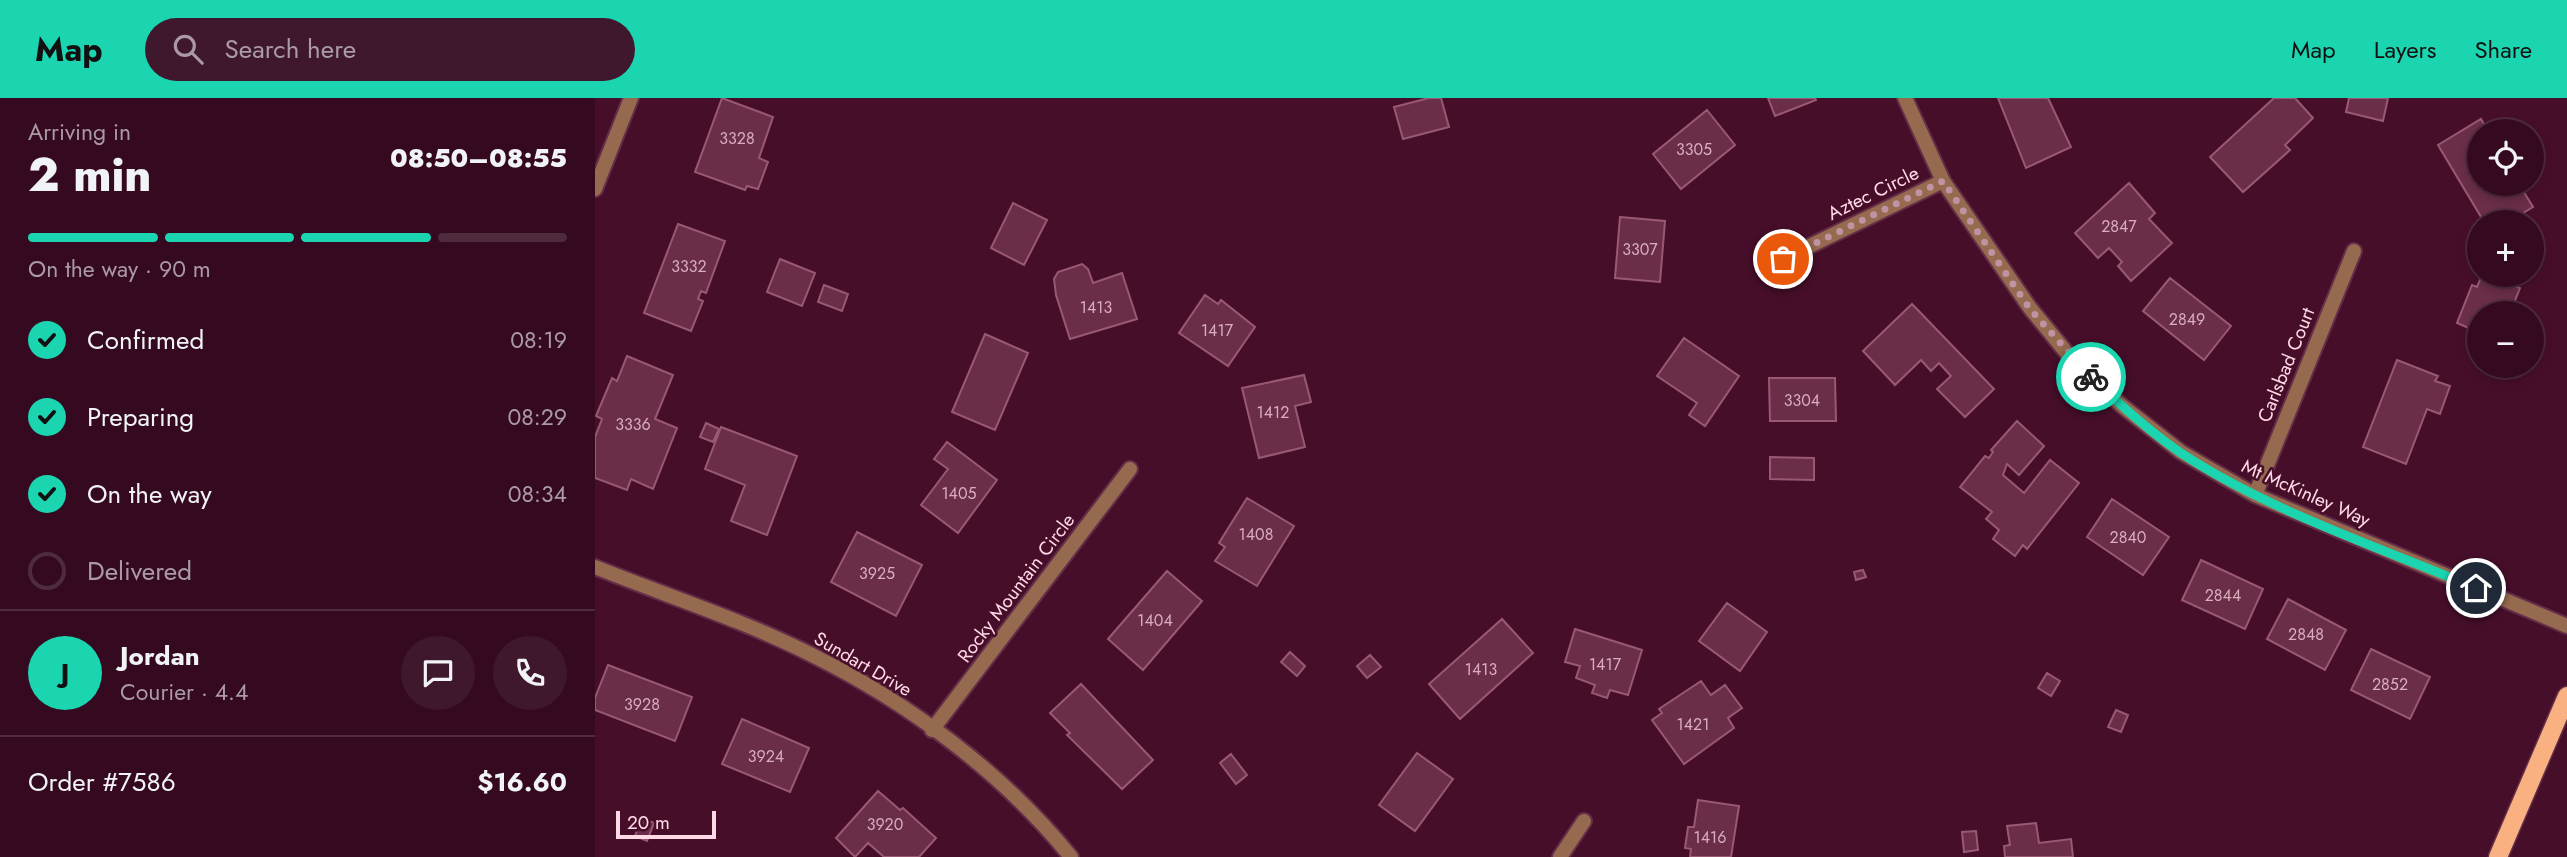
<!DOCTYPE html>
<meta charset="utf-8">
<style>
body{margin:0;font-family:Jost,sans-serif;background:#40182d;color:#f1f3f6;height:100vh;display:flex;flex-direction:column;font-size:26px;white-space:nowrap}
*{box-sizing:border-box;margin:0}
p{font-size:23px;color:#aa9aa5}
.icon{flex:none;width:38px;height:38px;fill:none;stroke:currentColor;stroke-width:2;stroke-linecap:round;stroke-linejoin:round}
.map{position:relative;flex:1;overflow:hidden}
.panel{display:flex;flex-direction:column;background:#350a20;width:595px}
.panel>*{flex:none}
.controls{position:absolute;left:1872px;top:21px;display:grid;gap:14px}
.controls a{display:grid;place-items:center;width:77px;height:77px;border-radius:50%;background:#350a20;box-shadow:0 4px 10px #0003,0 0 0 2px #4f2b3e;font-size:35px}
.scale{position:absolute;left:21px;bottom:18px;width:100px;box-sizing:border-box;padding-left:7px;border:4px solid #ffd9e6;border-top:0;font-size:19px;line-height:24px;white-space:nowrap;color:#ffd9e6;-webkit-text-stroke:5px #470e2a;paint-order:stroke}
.pin{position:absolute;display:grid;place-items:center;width:60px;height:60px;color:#fff;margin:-30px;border:4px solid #fff;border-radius:50%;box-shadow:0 2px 7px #0007}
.courier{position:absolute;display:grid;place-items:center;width:70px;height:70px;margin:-35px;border:5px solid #1bd5b1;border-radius:50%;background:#fff;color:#222;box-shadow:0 2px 9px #0007}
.headline em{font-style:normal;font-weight:800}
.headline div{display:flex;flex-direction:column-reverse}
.headline{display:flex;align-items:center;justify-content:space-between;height:119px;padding:0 28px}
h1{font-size:46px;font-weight:800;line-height:52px}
.bar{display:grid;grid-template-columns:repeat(4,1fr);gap:10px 7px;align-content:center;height:84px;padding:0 28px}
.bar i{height:9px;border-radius:5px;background:#4f2b3e}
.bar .selected{background:#1bd5b1}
.bar p{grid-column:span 4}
.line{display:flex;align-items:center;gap:18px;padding:0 28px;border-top:2px solid #4f2b3e}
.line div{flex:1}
.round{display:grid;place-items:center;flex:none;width:74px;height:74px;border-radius:37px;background:#40182d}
ol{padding:0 28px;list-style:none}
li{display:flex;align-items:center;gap:21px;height:77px}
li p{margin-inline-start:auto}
li .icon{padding:7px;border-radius:50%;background:#1bd5b1;color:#111;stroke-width:4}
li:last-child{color:#aa9aa5}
li i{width:38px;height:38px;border:4px solid #4f2b3e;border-radius:50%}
header{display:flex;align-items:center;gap:42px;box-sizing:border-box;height:98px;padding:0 35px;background:#1bd5b1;color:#111}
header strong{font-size:33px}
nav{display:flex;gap:38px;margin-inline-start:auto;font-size:24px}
.search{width:490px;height:63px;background:#40182d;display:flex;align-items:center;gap:18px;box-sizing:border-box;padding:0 24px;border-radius:38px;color:#aa9aa5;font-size:26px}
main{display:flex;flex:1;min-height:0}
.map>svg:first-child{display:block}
</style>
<header>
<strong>Map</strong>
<div class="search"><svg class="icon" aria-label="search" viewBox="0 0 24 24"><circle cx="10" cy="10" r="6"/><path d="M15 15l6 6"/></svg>Search here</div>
<nav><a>Map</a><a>Layers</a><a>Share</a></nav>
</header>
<main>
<section class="panel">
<div class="headline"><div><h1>2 min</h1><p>Arriving in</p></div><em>08:50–08:55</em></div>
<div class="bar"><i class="selected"></i><i class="selected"></i><i class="selected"></i><i></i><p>On the way · 90 m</p></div>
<ol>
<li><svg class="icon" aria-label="check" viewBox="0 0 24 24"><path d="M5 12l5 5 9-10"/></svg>Confirmed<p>08:19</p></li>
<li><svg class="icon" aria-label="check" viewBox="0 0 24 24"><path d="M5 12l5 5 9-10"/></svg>Preparing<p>08:29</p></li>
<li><svg class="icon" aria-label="check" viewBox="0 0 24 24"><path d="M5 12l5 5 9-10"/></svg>On the way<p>08:34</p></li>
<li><i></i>Delivered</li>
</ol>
<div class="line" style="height:126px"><b class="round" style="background:#1bd5b1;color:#111">J</b><div><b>Jordan</b><p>Courier · 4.4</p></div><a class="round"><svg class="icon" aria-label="chat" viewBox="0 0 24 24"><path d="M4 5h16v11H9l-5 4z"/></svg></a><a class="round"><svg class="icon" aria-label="phone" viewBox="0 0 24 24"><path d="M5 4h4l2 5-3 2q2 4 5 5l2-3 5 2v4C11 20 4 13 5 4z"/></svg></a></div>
<div class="line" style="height:91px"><div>Order #7586</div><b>$16.60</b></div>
</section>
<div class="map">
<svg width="1972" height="759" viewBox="0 0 1972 759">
<rect width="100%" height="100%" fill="#470e2a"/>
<!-- building -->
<path fill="#6a2e48" stroke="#9a5973" stroke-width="2" d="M127 0 178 19 164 60 173 64 163 91 152 88 150 92 100 74Z
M834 0H846L854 29 808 41 799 9Z
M1173 0H1220L1221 2 1180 18Z
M1403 0H1453L1476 49 1431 70Z
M1679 0H1700L1718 20 1690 47 1695 52 1648 94 1615 59Z
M1754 0H1793L1788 23 1751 14Z
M1112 12 1140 47 1086 91 1058 56Z
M1886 21 1893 33H1885V86H1924L1938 109 1913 124H1889L1843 47Z
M1534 85 1560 115 1554 121 1577 145 1536 183 1523 168 1527 164 1514 150 1503 160 1480 135Z
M418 105 452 122 429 167 396 150Z
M1025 119 1070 123 1065 184 1020 180Z
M83 126 130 143 111 195 106 193 103 201 108 203 96 233 49 215Z
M185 161 220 175 207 208 172 194Z
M487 166 493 171 498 185 527 175 542 221 475 241 461 197 459 181 463 174Z
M1887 177 1925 190 1915 215H1885V235L1862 225 1877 187 1882 189Z
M1575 180 1636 228 1609 262 1548 213Z
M229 187 253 196 247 213 223 204Z
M610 197 623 206 626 202 660 229 633 268 584 235Z
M1317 206 1399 291 1370 319 1342 291 1356 278 1344 265 1336 273 1326 262 1300 287 1268 253Z
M390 236 433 255 400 332 357 314Z
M1089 240 1144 278 1110 328 1094 317 1102 305 1062 278Z
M32 258 78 277 60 321 82 330 58 391 36 381 32 392 0 380V339L7 321 1 318 17 280 22 283Z
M1802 262 1843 278 1840 283 1855 288 1845 316 1832 311 1811 366 1768 349Z
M709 277 716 304 700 308 710 349 664 360 647 290Z
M1174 280H1240L1241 323H1175Z
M1422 323 1449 348 1424 377 1412 366 1408 377 1429 395 1455 362 1484 385 1432 451 1428 447 1420 458 1398 441 1404 432 1391 421 1397 414 1365 389 1390 358 1394 360 1398 354 1396 352Z
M111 325 124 331 118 344 105 339Z
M126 329 202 358 172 437 136 423 150 387 110 371Z
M352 344 402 382 363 435 326 407 353 371 339 361Z
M1175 359 1219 360V382L1175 381Z
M652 400 699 428 662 488 620 463 630 449 624 445Z
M1517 401 1574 439 1548 477 1492 439Z
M262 434 327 467 301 518 236 484Z
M1606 462 1668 491 1650 531 1587 502Z
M1268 472 1271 479 1261 482 1259 474Z
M572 473 607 503 548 572 513 541Z
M1693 501 1751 532 1730 572 1672 541Z
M1132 505 1172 534 1145 573 1104 543Z
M907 521 938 555 865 621 834 586Z
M980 531 1047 552 1033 597 1015 592 1012 600 997 595 1000 587 981 580 985 568 970 564Z
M1776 551 1835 579 1815 621 1756 592Z
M695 554 710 568 702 578 686 564Z
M775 557 786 569 772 580 762 568Z
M13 567 97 599 80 643 0 612V600Z
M1452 575 1465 583 1456 598 1443 590Z
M1106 583 1116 597 1130 587 1147 610 1133 620 1139 630 1089 666 1057 622 1067 615 1064 611Z
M486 586 558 662 527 691 472 637 475 635 455 615Z
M1521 612 1533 617 1526 634 1513 629Z
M147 621 214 650 195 694 127 666Z
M822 655 858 681 820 733 784 707Z
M636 656 652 677 641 686 625 665Z
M283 693 305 712 308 710 341 740 324 759H289L273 745 260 759 241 740Z
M1103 702 1144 708 1136 759H1095L1096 751 1090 750 1093 729H1099Z
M47 720 59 725 52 743 40 738Z
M1441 725 1444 745 1476 741 1478 759H1410L1409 748 1415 747 1412 728Z
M1381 733 1383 752 1369 754 1367 734Z"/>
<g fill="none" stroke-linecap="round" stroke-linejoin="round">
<defs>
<path id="minor" d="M1310 0 1348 83 1435 210 1476 260 1526 307 1586 354 1660 397 1972 528
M0 91 36 0
M1188 161 1348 83
M1660 397 1759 153
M0 469C72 498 148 522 217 557 314 605 408 675 476 759
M337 632 535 371
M965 759 989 723"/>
<path id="primary" d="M1903 759 1972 598"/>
</defs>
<!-- minor casing -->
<use href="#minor" stroke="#642e48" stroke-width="18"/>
<!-- primary casing -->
<use href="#primary" stroke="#642e48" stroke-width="21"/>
<!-- minor -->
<use href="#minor" stroke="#966a4e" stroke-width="14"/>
<!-- primary -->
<use href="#primary" stroke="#f9b181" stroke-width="18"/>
</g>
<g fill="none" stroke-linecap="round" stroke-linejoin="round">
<!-- done -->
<path stroke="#bf92a4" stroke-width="7" stroke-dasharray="0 12.6" d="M1188 161 1348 83 1435 211 1496 279"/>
<!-- route -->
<path stroke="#1bd5b1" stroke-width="9" d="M1496 279C1524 306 1554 333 1586 355 1674 413 1784 449 1881 490"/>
</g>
<g text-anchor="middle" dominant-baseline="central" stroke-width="5" stroke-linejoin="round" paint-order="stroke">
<!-- number labels -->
<g font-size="16" fill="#daaebe">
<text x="142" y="40">3328</text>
<text x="1099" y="51">3305</text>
<text x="1524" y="128">2847</text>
<text x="1045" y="151">3307</text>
<text x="94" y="168">3332</text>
<text x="501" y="209">1413</text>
<text x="1592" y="221">2849</text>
<text x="622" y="232">1417</text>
<text x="1207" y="302">3304</text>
<text x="678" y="314">1412</text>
<text x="38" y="326">3336</text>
<text x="364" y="395">1405</text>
<text x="661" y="436">1408</text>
<text x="1533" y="439">2840</text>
<text x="282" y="475">3925</text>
<text x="1628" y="497">2844</text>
<text x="560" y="522">1404</text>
<text x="1711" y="536">2848</text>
<text x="1010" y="566">1417</text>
<text x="886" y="571">1413</text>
<text x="1795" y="586">2852</text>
<text x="47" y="606">3928</text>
<text x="1098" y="626">1421</text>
<text x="171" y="658">3924</text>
<text x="290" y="726">3920</text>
<text x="1115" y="739">1416</text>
</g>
<!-- street labels -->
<g font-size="19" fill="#ffd9e6" stroke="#470e2a">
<text transform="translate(1278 95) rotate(-26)">Aztec Circle</text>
<text transform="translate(1691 267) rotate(-68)">Carlsbad Court</text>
<text transform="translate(1711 395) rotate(24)">Mt McKinley Way</text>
<text transform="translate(421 490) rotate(-53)">Rocky Mountain Circle</text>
<text transform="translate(268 566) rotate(30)">Sundart Drive</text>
</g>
</g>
</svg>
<div class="controls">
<a><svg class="icon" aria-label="locate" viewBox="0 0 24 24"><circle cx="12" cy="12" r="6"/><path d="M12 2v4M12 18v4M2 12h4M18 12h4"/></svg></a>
<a>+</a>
<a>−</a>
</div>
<div class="scale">20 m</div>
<div class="pin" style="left:1188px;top:161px;background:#ea580c"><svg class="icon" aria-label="bag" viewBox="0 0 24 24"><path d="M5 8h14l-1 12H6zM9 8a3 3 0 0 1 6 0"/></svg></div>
<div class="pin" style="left:1881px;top:490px;background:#1f2937"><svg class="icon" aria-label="home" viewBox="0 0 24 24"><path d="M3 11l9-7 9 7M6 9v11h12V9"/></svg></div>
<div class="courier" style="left:1496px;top:279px"><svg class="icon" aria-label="bike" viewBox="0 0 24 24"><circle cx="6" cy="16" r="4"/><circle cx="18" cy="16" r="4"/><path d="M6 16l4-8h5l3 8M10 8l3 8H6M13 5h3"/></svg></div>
</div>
</main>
